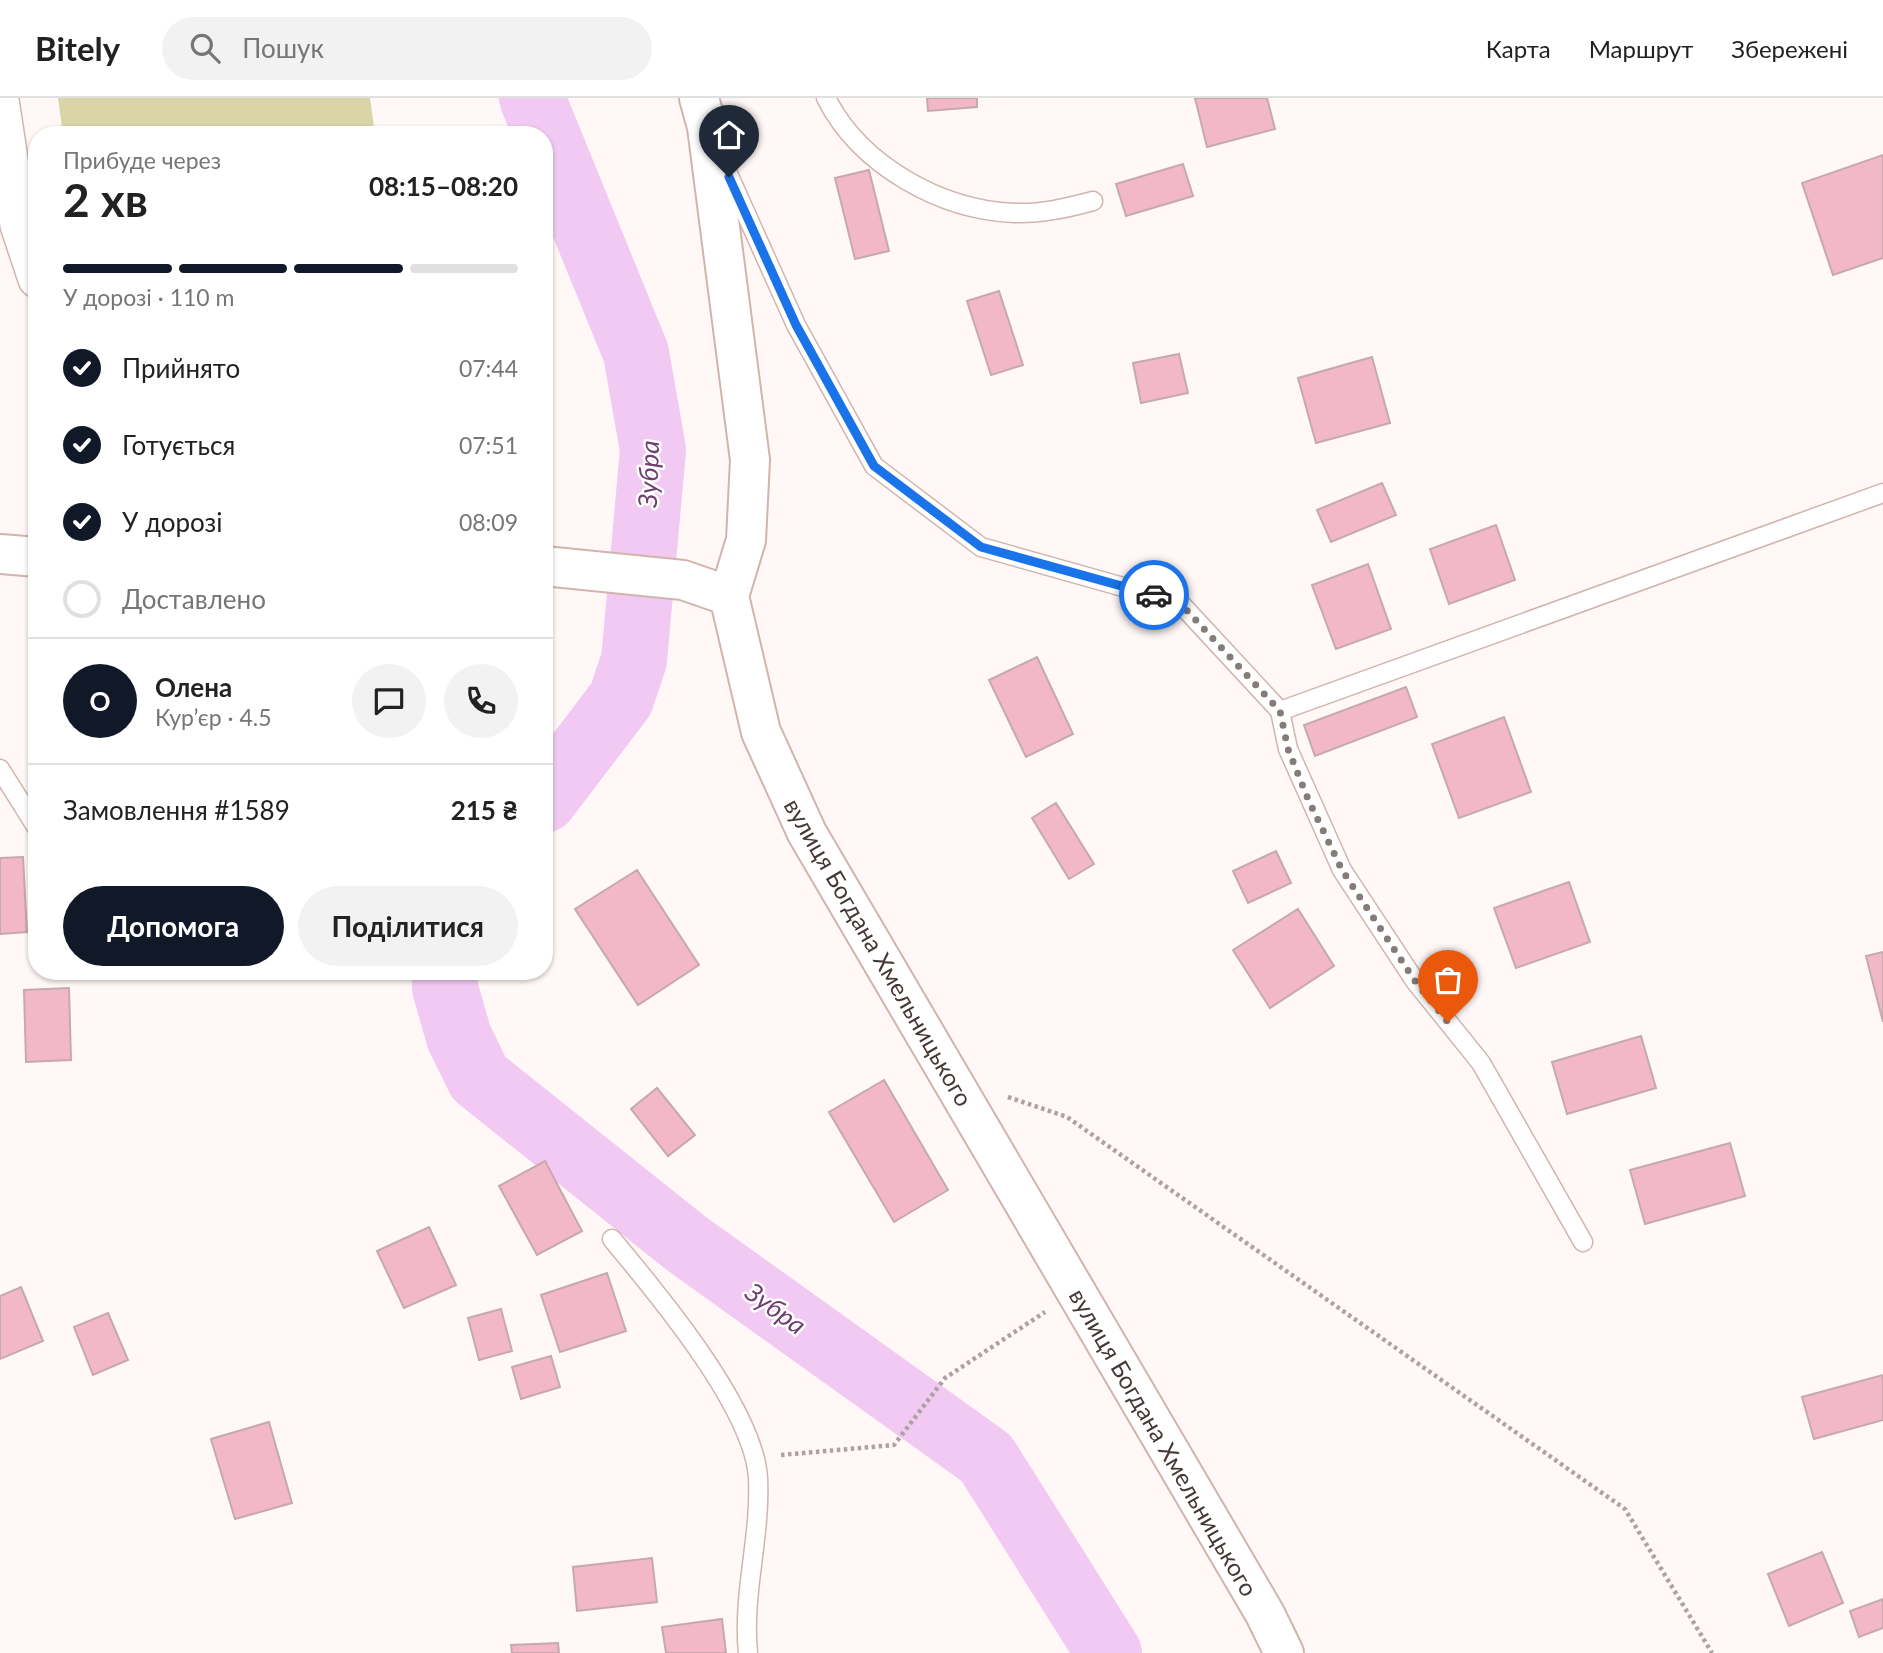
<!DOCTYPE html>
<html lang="uk">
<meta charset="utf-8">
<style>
body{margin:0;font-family:Lato,sans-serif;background:#f2f2f2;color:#222;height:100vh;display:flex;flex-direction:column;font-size:26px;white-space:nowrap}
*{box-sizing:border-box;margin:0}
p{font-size:23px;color:#767676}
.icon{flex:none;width:38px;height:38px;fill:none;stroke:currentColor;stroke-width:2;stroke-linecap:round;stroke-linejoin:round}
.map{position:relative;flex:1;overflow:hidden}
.details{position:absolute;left:28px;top:28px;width:525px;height:854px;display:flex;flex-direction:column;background:#fff;border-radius:28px;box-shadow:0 2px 5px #0004}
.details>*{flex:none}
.pin{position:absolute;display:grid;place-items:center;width:60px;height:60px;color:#fff;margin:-72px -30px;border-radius:50% 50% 50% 0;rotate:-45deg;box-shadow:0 0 7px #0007}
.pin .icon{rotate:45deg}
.courier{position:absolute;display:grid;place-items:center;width:70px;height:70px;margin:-35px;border:5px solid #1a73e8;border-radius:50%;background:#fff;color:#222;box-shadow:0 2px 9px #0007}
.overview em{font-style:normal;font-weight:700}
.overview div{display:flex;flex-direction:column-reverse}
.overview{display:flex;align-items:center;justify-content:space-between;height:119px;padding:0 35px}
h1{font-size:46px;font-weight:700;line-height:52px}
.bar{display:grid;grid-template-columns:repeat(4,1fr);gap:10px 7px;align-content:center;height:84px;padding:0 35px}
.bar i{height:9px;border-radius:5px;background:#e0e0e0}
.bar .selected{background:#111827}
.bar p{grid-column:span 4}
.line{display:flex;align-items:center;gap:18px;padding:0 35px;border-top:2px solid #e0e0e0}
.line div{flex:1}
.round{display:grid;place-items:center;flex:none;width:74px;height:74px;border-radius:37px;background:#f2f2f2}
ol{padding:0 35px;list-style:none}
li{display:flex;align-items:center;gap:21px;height:77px}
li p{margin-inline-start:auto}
li .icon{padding:7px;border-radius:50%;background:#111827;color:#fff;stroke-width:4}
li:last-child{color:#767676}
li i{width:38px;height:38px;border:4px solid #e0e0e0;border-radius:50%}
.cta{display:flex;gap:14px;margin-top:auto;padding:14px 35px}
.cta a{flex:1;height:80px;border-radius:42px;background:#111827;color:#fff;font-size:28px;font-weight:700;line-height:80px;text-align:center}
.cta a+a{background:#f2f2f2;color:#222}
header{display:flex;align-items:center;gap:42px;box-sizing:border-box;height:98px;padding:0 35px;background:#fff;border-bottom:2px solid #e0e0e0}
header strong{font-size:33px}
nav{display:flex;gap:38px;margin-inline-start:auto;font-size:24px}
.search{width:490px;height:63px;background:#f2f2f2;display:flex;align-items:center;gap:18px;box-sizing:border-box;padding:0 24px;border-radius:38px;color:#767676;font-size:26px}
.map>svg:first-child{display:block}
</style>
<header>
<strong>Bitely</strong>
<div class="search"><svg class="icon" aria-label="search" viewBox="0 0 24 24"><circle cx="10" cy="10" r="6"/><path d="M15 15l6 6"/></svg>Пошук</div>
<nav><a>Карта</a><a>Маршрут</a><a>Збережені</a></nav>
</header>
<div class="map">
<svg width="1883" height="1555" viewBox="0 0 1883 1555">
<rect width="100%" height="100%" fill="#fff8f7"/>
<!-- green -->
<path fill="#d9d5a6" d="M58 0H370L375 37H63Z"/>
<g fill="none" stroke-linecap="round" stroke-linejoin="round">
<!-- river -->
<path stroke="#f2c9f2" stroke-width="66" d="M532 0 636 255 653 352 634 562 621 601 544 702
M445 873V890L459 939 479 980 687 1146 986 1360 1109 1555"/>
</g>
<!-- building -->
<path fill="#f2b8c8" stroke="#c6a8b0" stroke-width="2" d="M927 0H977V9L928 13Z
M1195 0H1267L1275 31 1207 49Z
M1883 57V160L1833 177 1802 85Z
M1183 66 1193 98 1126 118 1116 86Z
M869 72 889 153 855 161 835 80Z
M999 193 1023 267 991 277 967 203Z
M1179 256 1188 295 1141 305 1133 265Z
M1372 259 1390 325 1316 345 1298 280Z
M1382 385 1396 417 1331 444 1317 412Z
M1496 427 1515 482 1449 506 1430 451Z
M1368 466 1391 531 1336 551 1312 487Z
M1037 559 1073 636 1026 659 989 582Z
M1406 589 1417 619 1315 658 1304 627Z
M1504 619 1531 694 1459 720 1432 646Z
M1056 705 1094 766 1069 781 1032 720Z
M1276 753 1291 785 1248 805 1233 773Z
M23 759 27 834 0 836V760Z
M637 772 699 867 638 907 575 811Z
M1569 784 1590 844 1516 870 1494 810Z
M1298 811 1334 868 1270 910 1233 852Z
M1883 854V924L1866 858Z
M69 890 71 962 26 964 24 892Z
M1641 938 1656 990 1567 1016 1552 964Z
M884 982 948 1092 894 1124 829 1014Z
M657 990 695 1037 668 1058 631 1011Z
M1730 1045 1745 1098 1645 1126 1630 1072Z
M545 1063 582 1133 537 1157 499 1088Z
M429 1129 456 1187 404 1210 377 1153Z
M607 1175 626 1233 560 1254 541 1197Z
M21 1189 43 1243 0 1261V1198Z
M501 1211 512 1253 479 1262 468 1220Z
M108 1215 128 1262 93 1277 74 1229Z
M551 1258 560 1289 521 1301 512 1269Z
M1883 1277V1322L1814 1341 1802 1299Z
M269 1324 292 1405 235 1421 211 1341Z
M1822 1454 1843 1505 1789 1528 1768 1476Z
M652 1460 657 1504 577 1513 573 1469Z
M1883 1501V1530L1859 1539 1850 1513Z
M722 1521 726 1555H666L662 1529Z
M558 1545 559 1555H512L511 1547Z"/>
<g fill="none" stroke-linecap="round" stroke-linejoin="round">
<defs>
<path id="lane" d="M826 0C860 67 940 112 1014 115 1041 116 1067 110 1093 103
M725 69 796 227 874 368 981 449 1180 505 1280 613 1883 395
M1280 613 1288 651 1342 772 1415 883 1481 965 1583 1144
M0 671 37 730
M612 1141C656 1194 754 1310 758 1380 761 1439 742 1496 748 1555"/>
<path id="street" d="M0 2 19 127 37 181"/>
<path id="secondary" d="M699 0 707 29 750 362 746 442 729 498 761 634 807 735 1265 1516 1284 1555
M0 456 37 459
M544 468 683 482 729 498"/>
</defs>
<!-- lane casing -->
<use href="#lane" stroke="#d1b4ad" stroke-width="21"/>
<!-- street casing -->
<use href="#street" stroke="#d1b4ad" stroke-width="40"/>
<!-- secondary casing -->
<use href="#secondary" stroke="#d1b4ad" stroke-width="42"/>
<!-- path -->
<path stroke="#aca3a1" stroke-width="4.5" stroke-dasharray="3.5 3.5" stroke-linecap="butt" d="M1008 999 1067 1019 1625 1411 1712 1555
M781 1357 894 1347 945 1280 1045 1214"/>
<!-- lane -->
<use href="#lane" stroke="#fff" stroke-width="18"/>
<!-- street -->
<use href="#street" stroke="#fff" stroke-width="37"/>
<!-- secondary -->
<use href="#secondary" stroke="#fff" stroke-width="38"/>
</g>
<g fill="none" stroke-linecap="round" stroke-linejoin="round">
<!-- done -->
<path stroke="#857b79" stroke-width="7" stroke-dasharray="0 12.6" d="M1154 497 1180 505 1280 613 1288 651 1308 701 1342 772 1415 883 1448 924"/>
<!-- route -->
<path stroke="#1a73e8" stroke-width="9" d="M729 79 796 227 874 368 981 449 1154 497"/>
</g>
<g text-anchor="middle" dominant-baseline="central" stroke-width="5" stroke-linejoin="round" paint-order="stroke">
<!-- street labels -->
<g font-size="24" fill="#443835" stroke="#fff">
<text transform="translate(879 854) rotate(60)">вулиця Богдана Хмельницького</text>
<text transform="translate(1164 1344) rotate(60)">вулиця Богдана Хмельницького</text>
</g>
<!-- water labels -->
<g font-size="26" font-style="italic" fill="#6f3e70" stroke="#fff">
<text transform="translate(648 376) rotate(-88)">Зубра</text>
<text transform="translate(776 1210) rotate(36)">Зубра</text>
</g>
</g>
</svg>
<div class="pin" style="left:1448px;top:924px;background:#ea580c"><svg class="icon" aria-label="bag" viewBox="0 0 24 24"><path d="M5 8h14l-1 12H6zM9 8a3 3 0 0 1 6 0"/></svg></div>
<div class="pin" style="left:729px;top:79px;background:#1f2937"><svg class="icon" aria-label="home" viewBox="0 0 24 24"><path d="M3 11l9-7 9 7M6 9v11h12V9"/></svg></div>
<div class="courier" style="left:1154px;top:497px"><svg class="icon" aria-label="car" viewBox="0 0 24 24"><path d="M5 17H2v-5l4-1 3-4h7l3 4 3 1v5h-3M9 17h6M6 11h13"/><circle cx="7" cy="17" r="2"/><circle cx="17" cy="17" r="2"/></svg></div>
<section class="details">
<div class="overview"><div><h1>2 хв</h1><p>Прибуде через</p></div><em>08:15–08:20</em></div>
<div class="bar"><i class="selected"></i><i class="selected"></i><i class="selected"></i><i></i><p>У дорозі · 110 m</p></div>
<ol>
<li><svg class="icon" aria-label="check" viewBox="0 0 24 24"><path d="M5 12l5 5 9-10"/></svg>Прийнято<p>07:44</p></li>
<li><svg class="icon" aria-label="check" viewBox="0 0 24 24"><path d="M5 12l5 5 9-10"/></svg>Готується<p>07:51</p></li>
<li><svg class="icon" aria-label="check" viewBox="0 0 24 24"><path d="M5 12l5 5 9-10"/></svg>У дорозі<p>08:09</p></li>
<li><i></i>Доставлено</li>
</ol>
<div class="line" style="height:126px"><b class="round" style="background:#111827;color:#fff">О</b><div><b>Олена</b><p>Кур’єр · 4.5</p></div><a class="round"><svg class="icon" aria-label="chat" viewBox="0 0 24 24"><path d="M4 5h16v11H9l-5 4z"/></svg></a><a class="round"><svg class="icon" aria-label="phone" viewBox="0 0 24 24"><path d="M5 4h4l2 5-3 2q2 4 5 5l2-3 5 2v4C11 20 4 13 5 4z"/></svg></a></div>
<div class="line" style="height:91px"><div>Замовлення #1589</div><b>215 ₴</b></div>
<div class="cta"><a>Допомога</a><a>Поділитися</a></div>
</section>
</div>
